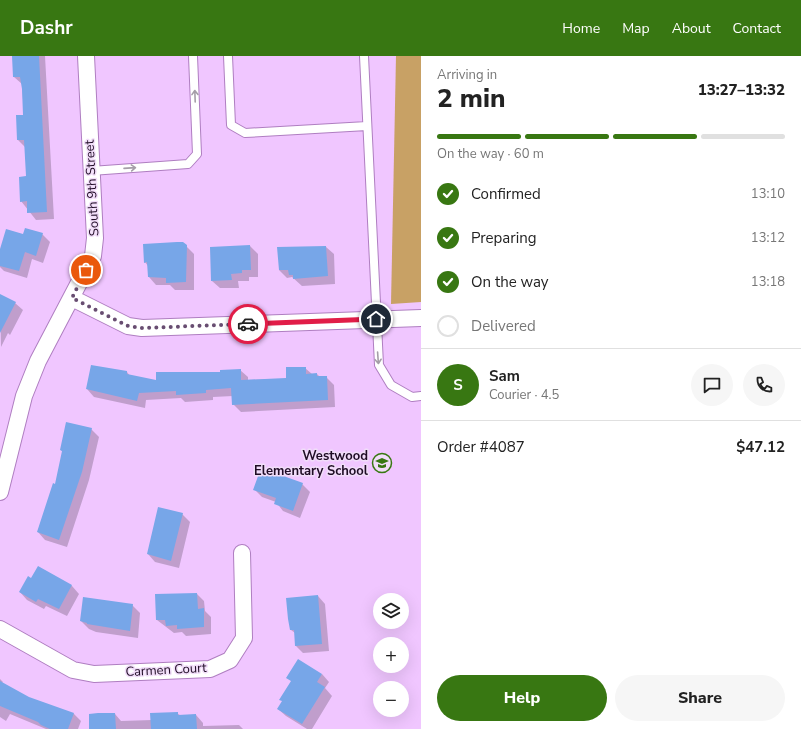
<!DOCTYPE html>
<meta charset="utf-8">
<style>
body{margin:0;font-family:"Nunito Sans",sans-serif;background:#f6f6f6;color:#222;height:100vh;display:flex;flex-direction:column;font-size:15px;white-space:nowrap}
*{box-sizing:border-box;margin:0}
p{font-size:13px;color:#767676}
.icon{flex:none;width:22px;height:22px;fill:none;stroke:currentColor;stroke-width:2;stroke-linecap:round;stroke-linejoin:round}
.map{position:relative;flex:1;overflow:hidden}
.panel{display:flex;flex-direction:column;background:#fff;width:380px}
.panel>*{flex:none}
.fabs{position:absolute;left:373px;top:537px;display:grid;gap:8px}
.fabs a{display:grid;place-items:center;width:36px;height:36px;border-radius:50%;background:#fff;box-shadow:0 4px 16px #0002;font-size:20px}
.pin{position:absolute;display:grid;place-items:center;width:34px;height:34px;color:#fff;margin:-17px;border:2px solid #fff;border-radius:50%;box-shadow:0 1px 4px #0007}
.courier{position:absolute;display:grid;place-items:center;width:40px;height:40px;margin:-20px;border:3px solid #e11d48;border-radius:50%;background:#fff;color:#222;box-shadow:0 1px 5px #0007}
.summary em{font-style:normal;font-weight:800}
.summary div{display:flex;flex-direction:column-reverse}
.summary{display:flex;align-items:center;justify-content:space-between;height:68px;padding:0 16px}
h1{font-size:26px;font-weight:800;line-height:30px}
.bar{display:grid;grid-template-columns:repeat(4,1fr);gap:6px 4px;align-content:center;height:48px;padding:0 16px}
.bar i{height:5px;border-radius:3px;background:#e0e0e0}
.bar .current{background:#387712}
.bar p{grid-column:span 4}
.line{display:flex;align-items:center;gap:10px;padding:0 16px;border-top:1px solid #e0e0e0}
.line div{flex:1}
.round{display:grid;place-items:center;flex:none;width:42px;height:42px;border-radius:21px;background:#f6f6f6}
ol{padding:0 16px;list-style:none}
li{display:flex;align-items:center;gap:12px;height:44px}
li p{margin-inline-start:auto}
li .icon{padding:4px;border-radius:50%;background:#387712;color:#fff;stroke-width:4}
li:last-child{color:#767676}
li i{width:22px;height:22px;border:2px solid #e0e0e0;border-radius:50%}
.primary-button{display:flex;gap:8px;margin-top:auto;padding:8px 16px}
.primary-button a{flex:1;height:46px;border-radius:24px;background:#387712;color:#fff;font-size:16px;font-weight:800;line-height:46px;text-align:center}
.primary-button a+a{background:#f6f6f6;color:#222}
header{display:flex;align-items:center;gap:24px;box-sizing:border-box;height:56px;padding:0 20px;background:#387712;color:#fff}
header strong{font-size:19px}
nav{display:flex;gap:22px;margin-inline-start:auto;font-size:14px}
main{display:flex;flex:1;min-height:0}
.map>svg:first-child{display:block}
</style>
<header>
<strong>Dashr</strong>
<nav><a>Home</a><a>Map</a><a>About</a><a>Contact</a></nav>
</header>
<main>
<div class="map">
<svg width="421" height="673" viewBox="0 0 421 673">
<rect width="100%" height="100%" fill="#f0c6ff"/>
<!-- green -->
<path fill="#c8a165" d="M396 0H421V246L391 248Z"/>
<!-- shadow -->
<path fill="#0003" d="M13 0H45L54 163 36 164 21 145 27 121 25 91 18 84 24 60 22 28 14 21Z
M42 178 50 186 43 207 32 203 27 222 4 215 0 211V196L24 180Z
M186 190 194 198V234H175L170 229H156L149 221 148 210 145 206Z
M250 190 258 198V221H249V225H238L239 232H220L212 225Z
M326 191 334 198 335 228 302 230 292 221 287 222 279 214V192Z
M0 239 15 247 23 254 10 279 8 277 1 291Z
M305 312 312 318H317L320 321H326L334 329 335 351 241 356 233 348V340L213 341V344L185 346 181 342 146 344 145 352 94 341 87 333 127 316 130 320 157 325 240 314 248 321V324L287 323Z
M91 373 99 381 89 424 67 491 45 484 38 476 56 429 63 396 61 394Z
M302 428 310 436 300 462 283 455 276 446 262 441 254 433Z
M182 458 190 466 179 512 155 506 148 498Z
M39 512 72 530 79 538 67 560 46 550 44 553 27 544 20 536 32 524Z
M197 538 204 545 205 555 211 561V578L186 580 182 576 174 577 157 564Z
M318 540 325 548 329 595 303 597 296 590 295 577 291 574Z
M132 549 140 557 138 582 96 576 89 573 81 565Z
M322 618 329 626 325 632 332 640 312 673H307L286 660 278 653 283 646Z
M0 623 3 626 2 627 29 642 74 658 81 665 78 673H46L10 658 6 665 0 661Z
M177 657 181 660 196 659 203 667V670L239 669 243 673H90L115 658 121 665 152 664Z"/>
<!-- building -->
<path fill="#77a6e8" d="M12 0H39L47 156 27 157V145L20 146 19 121 26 120 24 84H17L16 59H23L22 33 20 21H13Z
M25 172 43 177 36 200 25 196 19 215 0 210V193L6 173 23 178Z
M177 186H183L187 189 186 226 166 227V222L148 221 147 206 144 207 143 188Z
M250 189 251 214H242V217L231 218 232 224 211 225 210 191Z
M326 190 328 220 293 223V219H289L288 214H279L277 191Z
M0 238 16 246 0 277Z
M91 309 127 315V318L156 324V316H220V314L241 313V324L286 322V311H306V318L317 317V320H327L328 344 232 349 231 332 206 334V337L176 339V335L139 337 137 345 86 333Z
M66 366 92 372 82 416 59 484 37 476 53 427 55 428 62 395 60 394Z
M261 412 303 427 293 455 274 448 276 442 253 434Z
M158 451 183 457 171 505 147 498Z
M38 510 72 529 59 553 38 543 36 546 19 536 28 520 31 522Z
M197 537 198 553 204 552V571L177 573V569L166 570 165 564H156L155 538Z
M318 539 322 588 295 590 294 574H290L288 563 286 542Z
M83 541 133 548 130 575 87 568V567L80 565Z
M298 603 322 618 317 626 325 631 302 668 277 653 282 645 279 644 291 625 286 622Z
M0 625 29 641 74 657 68 673H50L41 669 38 666 0 650Z
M178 656V659L196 658 197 673H151L150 657Z
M98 657H115L116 673H89V658Z"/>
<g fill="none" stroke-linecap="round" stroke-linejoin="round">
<defs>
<path id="lane" d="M228 0 231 69 245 77 367 70
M364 0 379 309 391 329 412 341 421 340
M91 115 188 108 197 98 193 0"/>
<path id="street" d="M72 242 128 270 142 272 421 262
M0 436 24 340 38 305 93 200 95 182 86 0
M0 573 73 614 94 618 210 613 230 604 244 582 242 497"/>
</defs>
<!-- lane casing -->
<use href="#lane" stroke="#af7ec1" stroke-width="10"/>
<!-- street casing -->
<use href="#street" stroke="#af7ec1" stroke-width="18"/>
<!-- lane -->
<use href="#lane" stroke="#fff" stroke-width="8"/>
<!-- street -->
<use href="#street" stroke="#fff" stroke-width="16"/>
</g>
<!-- one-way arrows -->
<defs><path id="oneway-shaft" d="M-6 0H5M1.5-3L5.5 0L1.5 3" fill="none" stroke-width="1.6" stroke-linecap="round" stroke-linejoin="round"/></defs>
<g stroke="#a59ea8">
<use href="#oneway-shaft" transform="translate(195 40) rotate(-92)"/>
<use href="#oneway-shaft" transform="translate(130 112) rotate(-4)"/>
<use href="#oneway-shaft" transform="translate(378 302) rotate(86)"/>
</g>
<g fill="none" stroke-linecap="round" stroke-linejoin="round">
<!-- done -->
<path stroke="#684d71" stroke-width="4" stroke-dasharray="0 7.2" d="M86 214 72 242 128 270 142 272 248 268"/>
<!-- route -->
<path stroke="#e11d48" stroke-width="5" d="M248 268 376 263"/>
</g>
<!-- icons -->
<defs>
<symbol id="school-ring" viewBox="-11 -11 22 22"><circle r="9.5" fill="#f1ddf9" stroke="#387712" stroke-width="1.5"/><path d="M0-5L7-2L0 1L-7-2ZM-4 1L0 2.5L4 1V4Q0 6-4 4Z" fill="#387712"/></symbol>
</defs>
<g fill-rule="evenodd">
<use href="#school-ring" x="371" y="396" width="22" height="22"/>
</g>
<g text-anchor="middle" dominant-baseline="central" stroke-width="3" stroke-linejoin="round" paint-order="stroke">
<!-- street labels -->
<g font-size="13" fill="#1f0c25" stroke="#f1ddf9">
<text transform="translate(92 132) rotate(-93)">South 9th Street</text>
<text transform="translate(166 614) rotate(-3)">Carmen Court</text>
</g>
<!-- poi labels -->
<g font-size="13" font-weight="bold" fill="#1f0c25" stroke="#f1ddf9" text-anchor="end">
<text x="368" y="400">Westwood<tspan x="368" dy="15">Elementary School</tspan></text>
</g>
</g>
</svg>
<div class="fabs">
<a><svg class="icon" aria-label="layers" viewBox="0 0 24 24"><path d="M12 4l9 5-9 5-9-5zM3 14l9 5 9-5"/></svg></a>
<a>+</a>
<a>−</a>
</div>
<div class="pin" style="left:86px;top:214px;background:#ea580c"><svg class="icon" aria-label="bag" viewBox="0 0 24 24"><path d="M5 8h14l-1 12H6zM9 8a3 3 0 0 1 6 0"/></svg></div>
<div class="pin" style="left:376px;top:263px;background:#1f2937"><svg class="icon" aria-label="home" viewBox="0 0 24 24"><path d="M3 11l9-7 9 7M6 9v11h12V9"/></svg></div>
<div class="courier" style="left:248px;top:268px"><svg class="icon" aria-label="car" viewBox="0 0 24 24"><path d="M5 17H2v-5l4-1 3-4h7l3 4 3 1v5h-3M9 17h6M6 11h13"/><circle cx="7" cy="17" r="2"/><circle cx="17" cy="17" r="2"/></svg></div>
</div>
<section class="panel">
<div class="summary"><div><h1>2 min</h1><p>Arriving in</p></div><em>13:27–13:32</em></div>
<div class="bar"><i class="current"></i><i class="current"></i><i class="current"></i><i></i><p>On the way · 60 m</p></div>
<ol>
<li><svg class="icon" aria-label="check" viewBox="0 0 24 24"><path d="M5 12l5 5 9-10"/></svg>Confirmed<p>13:10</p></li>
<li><svg class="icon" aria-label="check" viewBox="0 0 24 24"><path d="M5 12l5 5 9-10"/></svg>Preparing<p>13:12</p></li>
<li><svg class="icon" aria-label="check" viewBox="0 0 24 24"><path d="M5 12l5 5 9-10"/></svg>On the way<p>13:18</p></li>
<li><i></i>Delivered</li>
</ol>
<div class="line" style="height:72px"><b class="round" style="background:#387712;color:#fff">S</b><div><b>Sam</b><p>Courier · 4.5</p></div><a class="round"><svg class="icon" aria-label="chat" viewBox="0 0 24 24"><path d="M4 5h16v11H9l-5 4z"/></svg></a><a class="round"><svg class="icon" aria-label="phone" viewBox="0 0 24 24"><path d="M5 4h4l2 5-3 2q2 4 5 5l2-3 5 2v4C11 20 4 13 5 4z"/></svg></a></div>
<div class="line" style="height:52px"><div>Order #4087</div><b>$47.12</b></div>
<div class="primary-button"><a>Help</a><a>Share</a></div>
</section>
</main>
